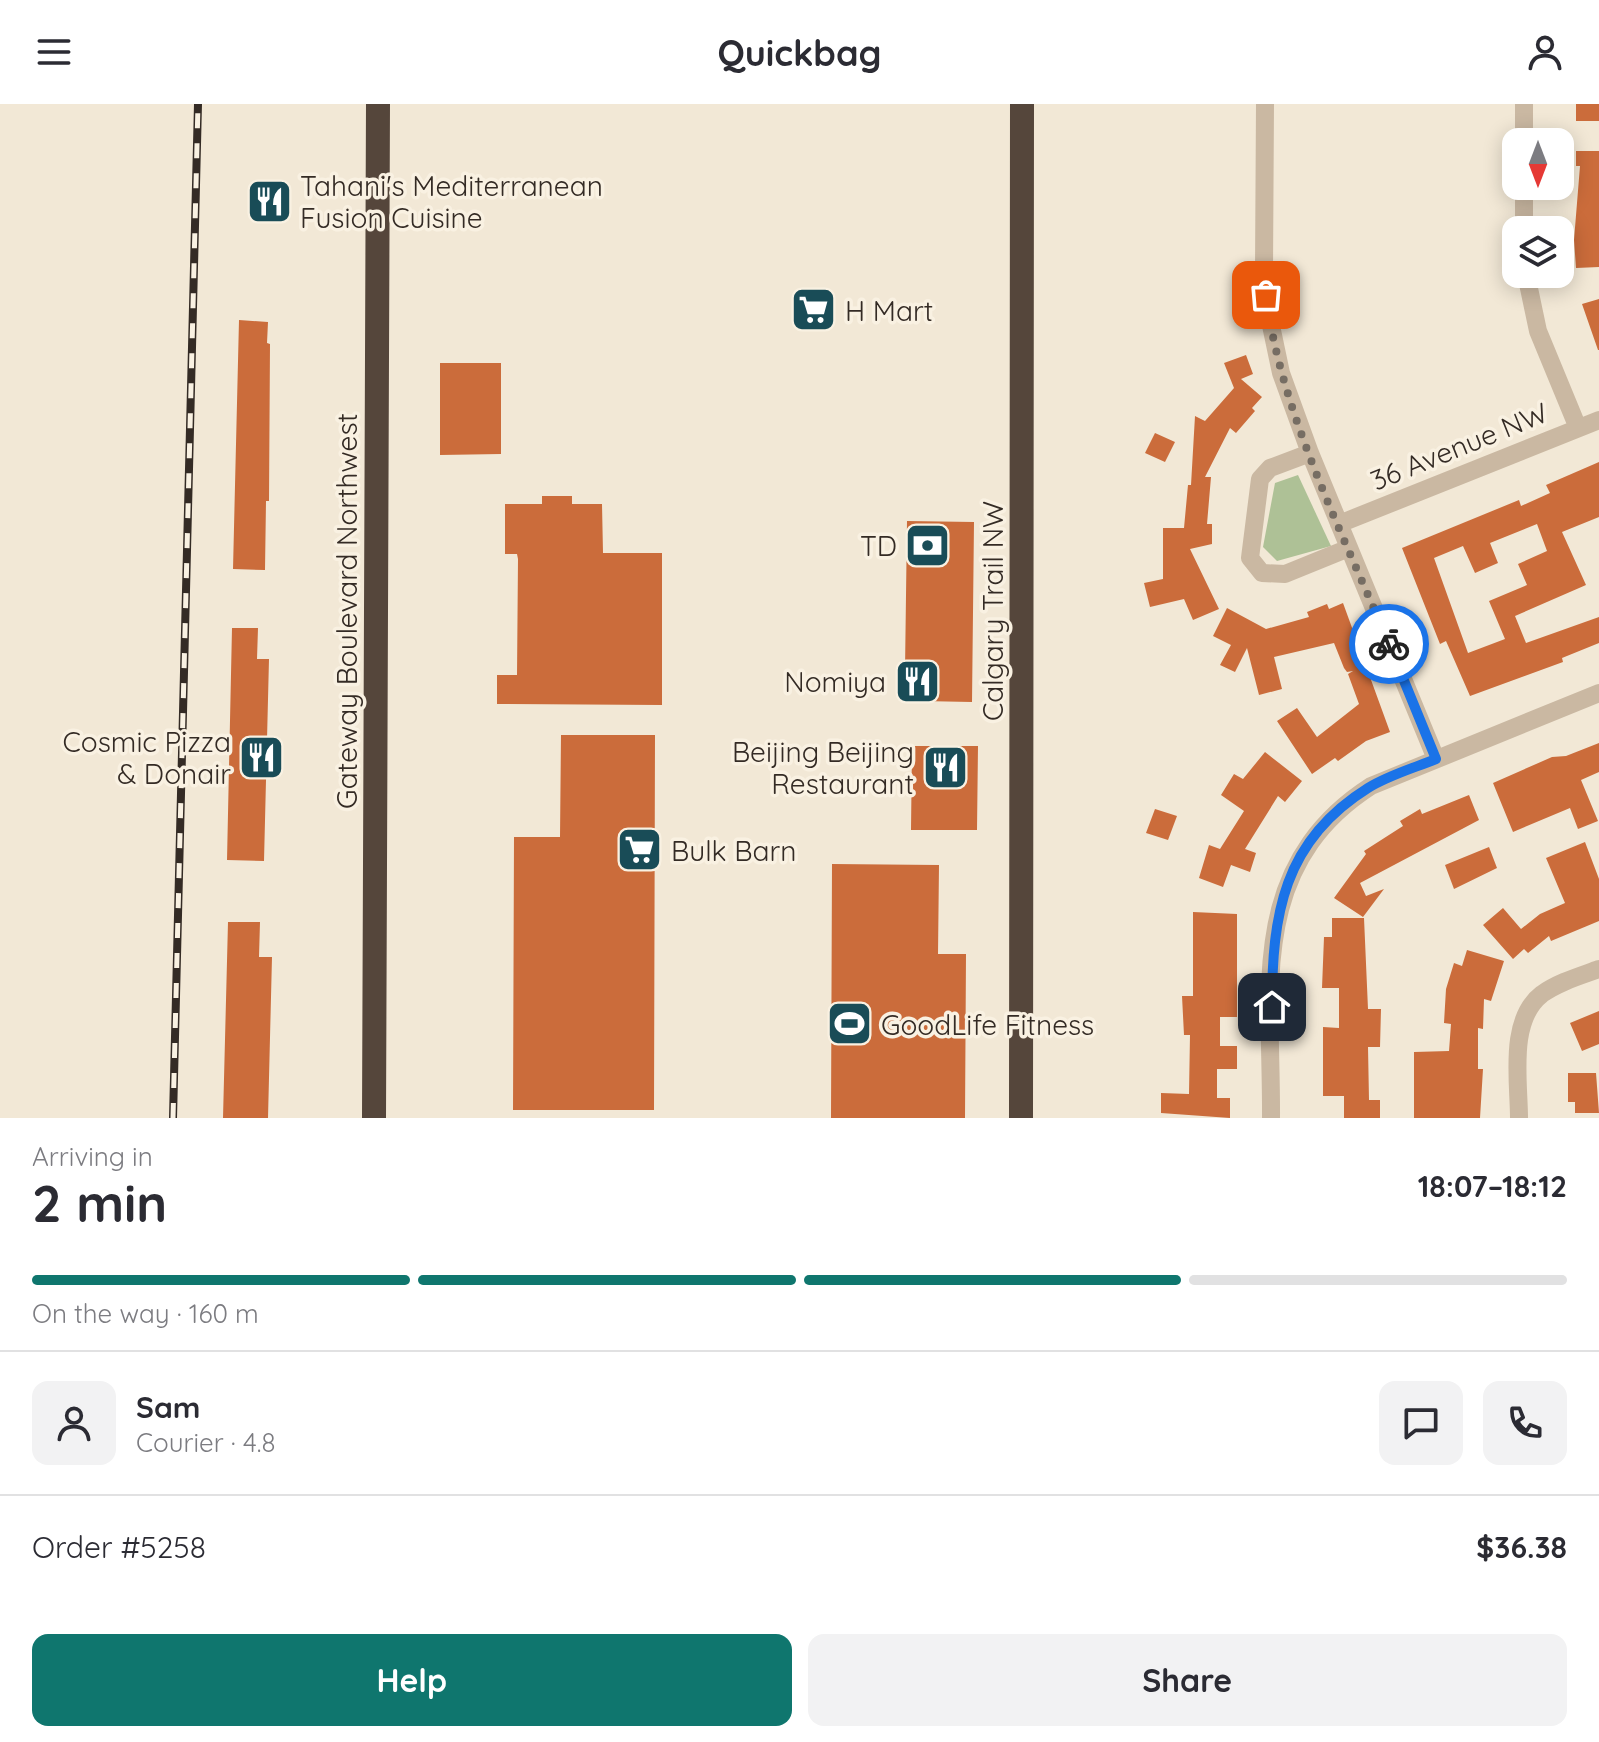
<!DOCTYPE html>
<meta charset="utf-8">
<style>
body{margin:0;font-family:Quicksand,sans-serif;background:#f2f2f3;color:#2b2b33;height:100vh;display:flex;flex-direction:column;font-size:30px;white-space:nowrap}
*{box-sizing:border-box;margin:0}
p{font-size:26px;color:#7c7c81}
.icon{flex:none;width:44px;height:44px;fill:none;stroke:currentColor;stroke-width:2;stroke-linecap:round;stroke-linejoin:round}
.map{position:relative;height:1014px;overflow:hidden}
.panel{display:flex;flex-direction:column;background:#fff;flex:1}
.panel>*{flex:none}
.needle{width:52px;rotate:180deg}
.controls{position:absolute;left:1502px;top:24px;display:grid;gap:16px}
.controls a{display:grid;place-items:center;width:72px;height:72px;border-radius:16px;background:#fff;box-shadow:0 4px 20px #0003;font-size:40px}
.pin{position:absolute;display:grid;place-items:center;width:68px;height:68px;color:#fff;margin:-34px;border-radius:16px;box-shadow:0 4px 12px #0006}
.courier{position:absolute;display:grid;place-items:center;width:80px;height:80px;margin:-40px;border:6px solid #1a73e8;border-radius:50%;background:#fff;color:#222;box-shadow:0 2px 10px #0007}
.head em{font-style:normal;font-weight:800}
.head div{display:flex;flex-direction:column-reverse}
.head{display:flex;align-items:center;justify-content:space-between;height:136px;padding:0 32px}
h1{font-size:52px;font-weight:800;line-height:60px}
.bar{display:grid;grid-template-columns:repeat(4,1fr);gap:12px 8px;align-content:center;height:96px;padding:0 32px}
.bar i{height:10px;border-radius:6px;background:#e1e1e2}
.bar .current{background:#0f766e}
.bar p{grid-column:span 4}
.line{display:flex;align-items:center;gap:20px;padding:0 32px;border-top:2px solid #e1e1e2}
.line div{flex:1}
.round{display:grid;place-items:center;flex:none;width:84px;height:84px;border-radius:16px;background:#f2f2f3}
.button{display:flex;gap:16px;margin-top:auto;padding:16px 32px}
.button a{flex:1;height:92px;border-radius:16px;background:#0f766e;color:#fff;font-size:32px;font-weight:800;line-height:92px;text-align:center}
.button a+a{background:#f2f2f3;color:#2b2b33}
header{display:flex;justify-content:space-between;align-items:center;height:104px;padding:0 32px;background:#fff;font-size:36px;font-weight:800}
.map>svg:first-child{display:block}
</style>
<header><svg class="icon" aria-label="menu" viewBox="0 0 24 24"><path d="M4 6h16M4 12h16M4 18h16"/></svg>Quickbag<svg class="icon" aria-label="person" viewBox="0 0 24 24"><circle cx="12" cy="8" r="4"/><path d="M4 21q1-7 8-7t8 7"/></svg></header>
<div class="map">
<svg width="1599" height="1014" viewBox="0 0 1599 1014">
<rect width="100%" height="100%" fill="#f2e8d6"/>
<!-- green -->
<path fill="#aec196" d="M1298 371 1331 442 1277 457 1263 443 1275 379Z"/>
<!-- building -->
<path fill="#cb6c3b" fill-rule="evenodd" d="M1576 0H1599V17H1576Z
M1576 47H1599V163L1576 164 1574 136 1580 62H1576Z
M1599 195V246H1598L1582 200Z
M239 216 268 218 267 239 270 240 269 397H266L265 466 233 465Z
M1246 251 1253 270 1241 275 1262 293 1252 304 1255 307 1236 329 1230 324 1205 373H1211L1207 420H1212V440L1190 445 1219 505 1193 516 1184 495 1150 503 1144 479 1163 475V424H1184L1188 381H1191L1195 312 1205 317 1234 284 1224 259Z
M440 259H501V350L440 351Z
M1155 329 1175 338 1165 358 1145 349Z
M1599 358V413L1562 428 1586 481 1515 512 1526 539 1599 513V539L1562 554 1563 558 1470 592 1446 537 1440 540 1402 444 1519 396 1521 402 1550 389 1546 381ZM1537 420 1547 447 1518 460 1527 481 1489 497 1505 535 1468 549 1434 454 1463 442 1475 469 1498 459 1490 439Z
M542 392H572V400H602L603 449H662V601L497 600V571H517L518 455 517 450H505V400H542Z
M907 417 974 418 972 598 921 597V584H916V566H905Z
M1343 499 1390 628 1366 637 1338 657 1335 654 1312 670 1277 617 1297 604 1317 633 1359 600 1348 570 1353 567 1347 568 1344 564 1334 539 1274 553 1282 585 1259 591 1247 544 1235 568 1220 561 1231 541 1213 532 1227 504 1266 525 1309 513 1307 508 1327 500 1329 505Z
M232 524H258L257 555H269L264 757 227 756Z
M561 631H655L654 1006H513L514 733H560Z
M1599 639V668L1581 676 1598 717 1578 725 1570 704 1513 728 1493 679 1552 653 1566 652Z
M912 642H978L977 726H911Z
M1265 648 1302 677 1285 698 1278 692 1245 745 1256 749 1250 768 1231 761 1223 783 1199 774 1209 741 1220 745 1244 707 1221 691 1234 670 1243 675Z
M1469 691 1479 716 1360 779 1366 792 1384 785 1363 813 1334 794 1366 750 1364 747 1403 722 1400 717 1420 705 1422 710Z
M1155 705 1177 712 1168 736 1146 729Z
M1585 738 1599 775V817L1551 837 1549 832 1528 849 1524 845 1513 855 1483 821 1503 804 1521 825 1540 810 1565 799 1546 754Z
M1489 743 1497 764 1454 785 1445 761Z
M832 760 939 761 938 850H966L965 1014H831Z
M1193 808 1237 810V913H1220V942H1237V965H1217V994H1230V1014L1161 1009V989L1189 990 1190 931H1184L1182 892H1193Z
M1332 814H1364L1368 905H1381L1380 943H1368L1369 996H1380V1014H1344V992H1323V923L1339 924V884H1322L1324 833H1332Z
M228 818H260L259 853H272L268 1014H223Z
M1467 846 1504 857 1491 897 1484 895 1483 925 1478 924V965H1483L1480 1014H1414V948L1449 947 1451 920 1444 919 1446 885 1454 859 1462 862Z
M1599 907V940L1582 947 1570 919Z
M1568 969H1596L1599 1009H1575V998H1568Z"/>
<g fill="none" stroke-linecap="round" stroke-linejoin="round">
<!-- street -->
<path stroke="#cab8a2" stroke-width="18" d="M1265 0 1264 165 1269 212 1281 269 1310 349 1436 655
M1524 38V0
M1524 126V82
M1526 170 1538 227 1578 324
M1310 349 1270 364 1260 375 1250 454 1262 469 1285 470 1349 444
M1339 420 1599 316
M1271 1014C1272 886 1247 762 1371 682L1599 589
M1519 1014C1519 977 1508 916 1542 890 1559 878 1580 872 1599 865"/>
<!-- highway -->
<path stroke="#55463b" stroke-width="24" d="M374 1014 378 0
M1021 1014 1022 0"/>
<defs>
<path id="rail" d="M173 1014 198 0"/>
</defs>
<!-- rail casing -->
<use href="#rail" stroke="#342b25" stroke-width="8"/>
<!-- rail -->
<use href="#rail" stroke="#f9f1e2" stroke-width="5" stroke-dasharray="15" stroke-linecap="butt"/>
</g>
<g fill="none" stroke-linecap="round" stroke-linejoin="round">
<!-- done -->
<path stroke="#766d63" stroke-width="8" stroke-dasharray="0 14.4" d="M1266 191C1280 307 1344 432 1389 540"/>
<!-- route -->
<path stroke="#1a73e8" stroke-width="10" d="M1272 903C1272 811 1283 737 1368 684 1389 671 1414 664 1436 655L1389 540"/>
</g>
<!-- icons -->
<defs>
<symbol id="restaurant-square" viewBox="-11 -11 22 22"><rect x="-9" y="-9" width="18" height="18" rx="4" fill="#194c57" stroke="#f9f1e2"/><path d="M-5-6h1v4h1v-4h1v4h1v-4h1v5L-1.5 .5V6h-2V.5L-5-1ZM5-6V6H3V1.5H1.5Q1.5-4 5-6Z" fill="#fff"/></symbol>
<symbol id="supermarket-square" viewBox="-11 -11 22 22"><rect x="-9" y="-9" width="18" height="18" rx="4" fill="#194c57" stroke="#f9f1e2"/><path d="M-6-5.5h2.5l.6 2H6L4.5 2H-2.5L-4.4-4H-6ZM-1.5 3.2a1.3 1.3 0 1 0 .1 0ZM3 3.2a1.3 1.3 0 1 0 .1 0Z" fill="#fff"/></symbol>
<symbol id="bank-square" viewBox="-11 -11 22 22"><rect x="-9" y="-9" width="18" height="18" rx="4" fill="#194c57" stroke="#f9f1e2"/><path d="M-6-4H6V4H-6ZM0-2.3a2.3 2.3 0 1 0 0 4.6a2.3 2.3 0 1 0 0-4.6Z" fill="#fff"/></symbol>
<symbol id="stadium-square" viewBox="-11 -11 22 22"><rect x="-9" y="-9" width="18" height="18" rx="4" fill="#194c57" stroke="#f9f1e2"/><path d="M0-5a6.5 5 0 1 0 0 10a6.5 5 0 1 0 0-10ZM-3.5-1.8h7v3.6h-7Z" fill="#fff"/></symbol>
</defs>
<g fill-rule="evenodd">
<use href="#restaurant-square" x="244" y="72" width="51" height="51"/>
<use href="#supermarket-square" x="788" y="180" width="51" height="51"/>
<use href="#bank-square" x="902" y="416" width="51" height="51"/>
<use href="#restaurant-square" x="892" y="552" width="51" height="51"/>
<use href="#restaurant-square" x="236" y="628" width="51" height="51"/>
<use href="#restaurant-square" x="920" y="638" width="51" height="51"/>
<use href="#supermarket-square" x="614" y="720" width="51" height="51"/>
<use href="#stadium-square" x="824" y="894" width="51" height="51"/>
</g>
<g text-anchor="middle" dominant-baseline="central" stroke-width="7" stroke-linejoin="round" paint-order="stroke">
<!-- poi labels -->
<g font-size="28" fill="#342b25" stroke="#f9f1e2" text-anchor="start">
<text x="300" y="81">Tahani's Mediterranean<tspan x="300" dy="32">Fusion Cuisine</tspan></text>
<text x="845" y="206">H Mart</text>
<text x="897" y="441" text-anchor="end">TD</text>
<text x="886" y="577" text-anchor="end">Nomiya</text>
<text x="231" y="637" text-anchor="end">Cosmic Pizza<tspan x="231" dy="32">&amp; Donair</tspan></text>
<text x="914" y="647" text-anchor="end">Beijing Beijing<tspan x="914" dy="32">Restaurant</tspan></text>
<text x="671" y="746">Bulk Barn</text>
<text x="881" y="920">GoodLife Fitness</text>
</g>
<!-- street labels -->
<g font-size="28" fill="#342b25" stroke="#f9f1e2">
<text transform="translate(1459 342) rotate(-22)">36 Avenue NW</text>
<text transform="translate(346 507) rotate(-90)">Gateway Boulevard Northwest</text>
<text transform="translate(992 507) rotate(-90)">Calgary Trail NW</text>
</g>
</g>
</svg>
<div class="controls">
<a><svg class="needle" viewBox="-14 -14 28 28"><path d="M0-13l5 13h-10z" fill="#e53935"/><path d="M0 13l5-13h-10z" fill="#7c7c81"/></svg></a>
<a><svg class="icon" aria-label="layers" viewBox="0 0 24 24"><path d="M12 4l9 5-9 5-9-5zM3 14l9 5 9-5"/></svg></a>
</div>
<div class="pin" style="left:1266px;top:191px;background:#ea580c"><svg class="icon" aria-label="bag" viewBox="0 0 24 24"><path d="M5 8h14l-1 12H6zM9 8a3 3 0 0 1 6 0"/></svg></div>
<div class="pin" style="left:1272px;top:903px;background:#1f2937"><svg class="icon" aria-label="home" viewBox="0 0 24 24"><path d="M3 11l9-7 9 7M6 9v11h12V9"/></svg></div>
<div class="courier" style="left:1389px;top:540px"><svg class="icon" aria-label="bike" viewBox="0 0 24 24"><circle cx="6" cy="16" r="4"/><circle cx="18" cy="16" r="4"/><path d="M6 16l4-8h5l3 8M10 8l3 8H6M13 5h3"/></svg></div>
</div>
<section class="panel">
<div class="head"><div><h1>2 min</h1><p>Arriving in</p></div><em>18:07–18:12</em></div>
<div class="bar"><i class="current"></i><i class="current"></i><i class="current"></i><i></i><p>On the way · 160 m</p></div>
<div class="line" style="height:144px"><a class="round"><svg class="icon" aria-label="person" viewBox="0 0 24 24"><circle cx="12" cy="8" r="4"/><path d="M4 21q1-7 8-7t8 7"/></svg></a><div><b>Sam</b><p>Courier · 4.8</p></div><a class="round"><svg class="icon" aria-label="chat" viewBox="0 0 24 24"><path d="M4 5h16v11H9l-5 4z"/></svg></a><a class="round"><svg class="icon" aria-label="phone" viewBox="0 0 24 24"><path d="M5 4h4l2 5-3 2q2 4 5 5l2-3 5 2v4C11 20 4 13 5 4z"/></svg></a></div>
<div class="line" style="height:104px"><div>Order #5258</div><b>$36.38</b></div>
<div class="button"><a>Help</a><a>Share</a></div>
</section>
